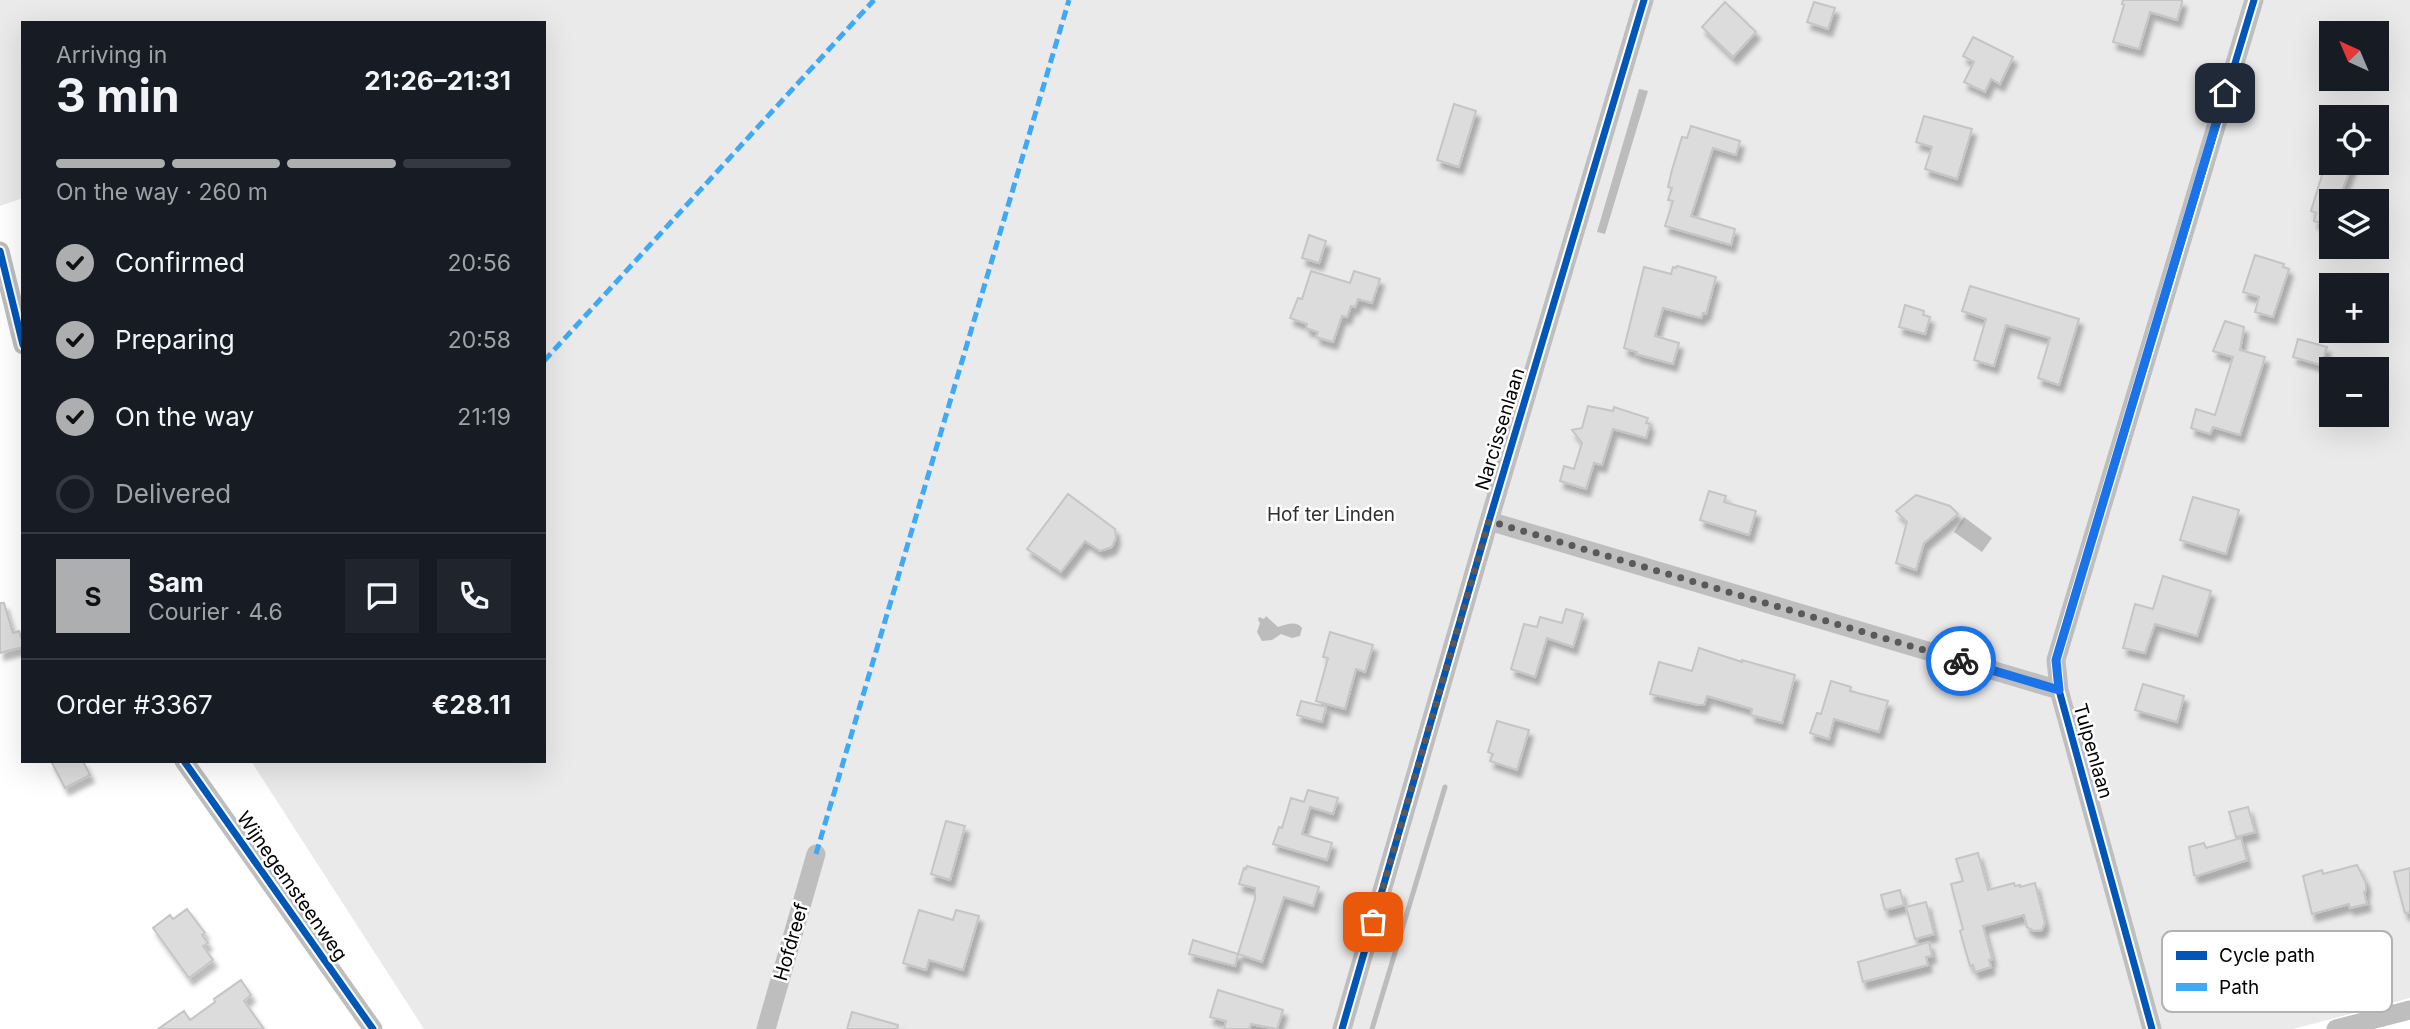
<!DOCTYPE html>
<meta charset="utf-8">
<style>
body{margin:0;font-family:Inter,sans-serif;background:#20242c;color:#f1f3f6;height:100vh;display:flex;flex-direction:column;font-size:26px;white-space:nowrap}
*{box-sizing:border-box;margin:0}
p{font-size:23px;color:#9ea1a6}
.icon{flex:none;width:38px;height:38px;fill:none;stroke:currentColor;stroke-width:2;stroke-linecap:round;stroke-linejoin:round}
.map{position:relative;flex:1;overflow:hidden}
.panel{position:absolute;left:21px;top:21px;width:525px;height:742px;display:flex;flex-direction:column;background:#171b24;border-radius:0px;box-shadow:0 7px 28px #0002}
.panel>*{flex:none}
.needle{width:46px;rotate:316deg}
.buttons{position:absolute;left:2319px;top:21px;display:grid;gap:14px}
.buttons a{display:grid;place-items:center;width:70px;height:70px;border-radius:0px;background:#171b24;box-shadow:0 7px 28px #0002;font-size:35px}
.pin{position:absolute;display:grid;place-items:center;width:60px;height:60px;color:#fff;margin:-30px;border-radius:14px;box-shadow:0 4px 10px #0006}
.courier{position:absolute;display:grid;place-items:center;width:70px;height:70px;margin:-35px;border:5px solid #1a73e8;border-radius:50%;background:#fff;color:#222;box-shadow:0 2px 9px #0007}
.head em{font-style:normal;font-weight:700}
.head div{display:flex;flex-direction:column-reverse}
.head{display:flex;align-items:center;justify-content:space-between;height:119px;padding:0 35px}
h1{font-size:46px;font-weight:700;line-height:52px}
.bar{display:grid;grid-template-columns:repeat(4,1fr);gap:10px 7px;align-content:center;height:84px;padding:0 35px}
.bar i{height:9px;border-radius:5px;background:#363941}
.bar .current{background:#adaeaf}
.bar p{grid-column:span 4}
.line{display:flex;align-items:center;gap:18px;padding:0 35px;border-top:2px solid #363941}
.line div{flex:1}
.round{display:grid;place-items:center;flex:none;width:74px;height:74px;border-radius:0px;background:#20242c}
ol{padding:0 35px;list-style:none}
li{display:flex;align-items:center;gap:21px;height:77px}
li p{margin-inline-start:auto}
li .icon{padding:7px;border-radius:50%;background:#adaeaf;color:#111;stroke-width:4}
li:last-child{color:#9ea1a6}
li i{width:38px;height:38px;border:4px solid #363941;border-radius:50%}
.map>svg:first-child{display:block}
</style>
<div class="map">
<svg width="2410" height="1029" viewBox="0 0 2410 1029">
<defs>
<filter id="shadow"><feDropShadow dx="4" dy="7" stdDeviation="2" flood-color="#0004"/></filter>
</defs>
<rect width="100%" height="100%" fill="#fff"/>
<!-- green -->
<path fill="#eaeaea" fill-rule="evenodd" d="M0 0H2410V998L2293 1029H424L251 761H544V23H23V198L0 206ZM2331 33H2376V79H2331ZM2331 117H2376V163H2331ZM2331 201H2376V247H2331ZM2331 285H2376V331H2331ZM2331 369H2376V415H2331Z"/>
<!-- water -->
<path fill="#bcbcbc" d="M1639 89 1648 91 1605 234 1597 232Z
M1964 517 1992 538 1982 552 1954 532Z
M1266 616 1278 627C1286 625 1296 620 1302 628L1300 636 1292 638 1281 634 1272 640 1262 641 1257 632 1260 623 1258 620 1259 617 1264 619Z"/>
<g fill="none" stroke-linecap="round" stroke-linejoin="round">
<!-- stream -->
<path stroke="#bcbcbc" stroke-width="5" d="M1372 1029 1445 787"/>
</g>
<!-- building -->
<path fill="#dcdcdc" stroke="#c5c5c5" stroke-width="2" filter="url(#shadow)" d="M2123 0H2182V3L2177 20 2150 12 2139 49 2113 42 2124 5 2122 4Z
M1725 2 1756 32 1733 57 1702 27Z
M1814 2 1835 8 1828 29 1807 22Z
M1973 37 2013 57 2000 84 1991 79 1985 92 1964 82 1974 62 1963 56Z
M1454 104 1476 111 1459 167 1437 160Z
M1924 116 1972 129 1957 179 1925 169 1932 147 1916 142Z
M1691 126 1740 141 1736 155 1713 148 1691 216 1735 229 1731 245 1665 226 1673 201 1668 200 1672 188 1668 187 1672 170 1682 137 1687 138Z
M2328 163H2353L2338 201H2331V217L2328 225 2314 221 2316 213 2311 211 2325 165H2328Z
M1309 235 1326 241 1319 263 1302 258Z
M2255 255 2284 264 2283 267 2289 269 2273 317 2255 312 2259 297 2243 292Z
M1677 266 1716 277 1706 314 1703 313 1701 318 1663 308 1655 336 1679 343 1673 364 1636 354 1637 352 1624 348 1644 267 1671 274 1673 267 1676 268Z
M1311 271 1350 283 1354 271 1380 279 1372 303 1358 299 1355 307 1351 306 1347 317 1342 316 1333 342 1316 337 1318 332 1306 328 1307 324 1290 318 1298 298 1302 299Z
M1970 286 2079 319 2059 385 2038 378 2050 338 2006 325 1994 366 1974 360 1986 319 1962 311Z
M1905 305 1924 311 1923 315 1930 317 1925 334 1899 327Z
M2225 321 2244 327 2240 350 2265 357 2240 435 2213 427 2210 434 2191 428 2196 409 2215 415 2233 357 2213 351Z
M2298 339 2327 347 2321 365 2293 357Z
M1588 406 1613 411 1614 407 1648 418 1646 423 1650 424 1646 438 1613 429 1602 465 1594 463 1586 489 1560 481 1564 466 1574 469 1582 443 1572 430 1582 428Z
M1709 491 1726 496 1724 502 1756 511 1749 535 1700 520Z
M1068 494 1115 529 1116 538 1112 547 1100 551 1085 541 1061 572 1027 549Z
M1916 495 1950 506 1958 514 1924 543 1916 570 1896 563 1907 522 1896 511Z
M2193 497 2239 510 2226 554 2180 540Z
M2163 576 2211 591 2197 636 2155 624 2145 653 2123 648 2135 604 2153 609Z
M0 603H4L13 633 19 631 23 643V647L0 653Z
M1566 609 1583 614 1573 647 1547 638 1535 677 1511 669 1524 624 1537 627 1540 617 1562 623Z
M1330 632 1373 645 1365 672 1356 669 1345 709 1316 701 1328 658 1323 657Z
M1699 648 1742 662V660L1795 675 1782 723 1751 715 1752 709 1707 696 1704 705H1699L1650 694 1659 662 1692 671Z
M1831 681 1851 687 1850 691 1888 701 1879 732 1834 719 1829 739 1810 733 1817 713 1821 714Z
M2143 684 2184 696 2177 722 2135 710Z
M1301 701 1326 707 1322 722 1297 715Z
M1497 721 1529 730 1517 770 1490 761 1493 754 1488 752Z
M51 761H83L90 775 65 788Z
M1308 790 1338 798 1333 814 1310 807 1302 834 1332 843 1327 860 1273 844 1279 827 1282 828 1291 798 1304 802Z
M2248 807 2255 832 2236 837 2229 812Z
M946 821 965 826 950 880 931 874Z
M2241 838 2247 860 2197 876 2194 875 2189 847 2204 843 2206 848Z
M1978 853 1988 890 2014 883 2015 886 2020 885V887L2035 883 2045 923 2042 930 2034 931 2027 927 2024 915 1983 926 1992 959 1989 960 1991 967 1975 972 1973 965 1970 966 1960 931 1963 929 1951 884 1963 881 1956 859Z
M2357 865 2366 883V891L2364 892 2367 904 2350 908 2349 904 2312 914 2303 876 2322 870 2323 874Z
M1247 866 1319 887 1313 906 1284 897 1262 962 1238 954 1235 966 1189 954 1193 940 1238 954 1255 899V888L1239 884 1244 868 1246 869Z
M2410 868V912L2405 913 2394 872Z
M1900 890 1904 905 1885 910 1881 895Z
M1926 902 1934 934 1915 939 1906 907Z
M187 909 205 933 202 935 208 943 203 946 213 960 189 978 153 928 170 915 173 919Z
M919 910 953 920 956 910 979 916 963 970 929 960 926 970 903 963Z
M1929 942 1932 956 1926 957 1928 965 1863 982 1858 962Z
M241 980 251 995 244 1001 264 1029H158L184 1011 190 1020 215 1002 214 999Z
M1218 990 1283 1010 1277 1029 1251 1024 1249 1029H1224L1226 1021 1210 1017Z
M852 1012 898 1025 897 1029H847Z"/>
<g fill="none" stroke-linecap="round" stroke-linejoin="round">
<!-- minor -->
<path stroke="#bebebe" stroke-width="19" d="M0 251 23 345
M1489 521 2059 690
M184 761 373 1029
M766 1029 816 854
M1342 1029 1489 521 1644 0
M2152 1029 2059 690 2056 660 2254 0
M2336 1029 2410 1010"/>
<!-- quiet -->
<path stroke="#3fa9f5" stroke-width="5" stroke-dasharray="10 5" stroke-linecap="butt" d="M544 361 874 0
M816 854 1069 0"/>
<defs>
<path id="cycleway" d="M0 251 23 345
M184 761 373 1029
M1342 1029 1489 521 1644 0
M2152 1029 2059 690 2056 660 2254 0"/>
</defs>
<!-- cycleway casing -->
<use href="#cycleway" stroke="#fff" stroke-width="11"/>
<!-- cycleway -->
<use href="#cycleway" stroke="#0057b8" stroke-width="7"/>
</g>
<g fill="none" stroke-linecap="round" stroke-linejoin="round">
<!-- done -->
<path stroke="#595959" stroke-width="7" stroke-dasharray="0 12.6" d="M1373 922 1489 521 1961 661"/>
<!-- route -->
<path stroke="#1a73e8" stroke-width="9" d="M1961 661 2059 690 2056 660 2225 93"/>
</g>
<g text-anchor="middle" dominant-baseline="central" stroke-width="5" stroke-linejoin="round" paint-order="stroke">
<!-- street labels -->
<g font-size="19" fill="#000" stroke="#fff">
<text transform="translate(1500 429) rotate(-73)">Narcissenlaan</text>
<text transform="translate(2093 751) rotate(74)">Tulpenlaan</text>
<text transform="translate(292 886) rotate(55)">Wijnegemsteenweg</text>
<text transform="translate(791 942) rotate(-74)">Hofdreef</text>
</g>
<!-- park labels -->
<g font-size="19" fill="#2f2f2f" stroke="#fff">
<text x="1331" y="514">Hof ter Linden</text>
</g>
</g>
<!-- legend -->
<rect x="2162" y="931" width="230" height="81" rx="10" fill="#fff" stroke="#b2b2b2" stroke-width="2"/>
<rect x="2176" y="951" width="31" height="9" fill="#0057b8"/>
<rect x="2176" y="983" width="31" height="8" fill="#3fa9f5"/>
<g font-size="19" fill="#000">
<text x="2219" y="962">Cycle path</text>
<text x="2219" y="994">Path</text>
</g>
</svg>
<div class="buttons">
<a><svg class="needle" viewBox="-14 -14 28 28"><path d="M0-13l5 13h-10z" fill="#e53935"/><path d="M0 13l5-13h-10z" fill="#9ea1a6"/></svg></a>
<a><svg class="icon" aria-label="locate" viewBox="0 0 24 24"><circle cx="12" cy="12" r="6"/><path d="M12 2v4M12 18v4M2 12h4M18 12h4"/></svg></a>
<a><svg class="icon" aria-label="layers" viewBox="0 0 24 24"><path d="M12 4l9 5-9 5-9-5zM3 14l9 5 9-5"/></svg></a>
<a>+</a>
<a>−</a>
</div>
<div class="pin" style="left:1373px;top:922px;background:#ea580c"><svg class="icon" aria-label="bag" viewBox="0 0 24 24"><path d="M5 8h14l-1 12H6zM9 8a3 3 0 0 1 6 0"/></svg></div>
<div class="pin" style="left:2225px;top:93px;background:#1f2937"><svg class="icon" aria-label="home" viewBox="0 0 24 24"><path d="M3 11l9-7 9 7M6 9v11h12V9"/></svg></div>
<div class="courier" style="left:1961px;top:661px"><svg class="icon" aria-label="bike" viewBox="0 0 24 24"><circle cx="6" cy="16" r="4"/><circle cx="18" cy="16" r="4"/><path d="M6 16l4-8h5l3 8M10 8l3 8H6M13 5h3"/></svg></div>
<section class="panel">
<div class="head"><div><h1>3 min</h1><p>Arriving in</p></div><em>21:26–21:31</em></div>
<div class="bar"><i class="current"></i><i class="current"></i><i class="current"></i><i></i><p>On the way · 260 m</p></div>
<ol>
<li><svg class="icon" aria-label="check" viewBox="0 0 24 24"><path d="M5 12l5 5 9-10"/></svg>Confirmed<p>20:56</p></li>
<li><svg class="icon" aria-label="check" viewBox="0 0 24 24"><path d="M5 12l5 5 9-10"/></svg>Preparing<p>20:58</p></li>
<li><svg class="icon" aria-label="check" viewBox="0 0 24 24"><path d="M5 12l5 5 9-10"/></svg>On the way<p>21:19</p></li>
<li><i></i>Delivered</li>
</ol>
<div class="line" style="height:126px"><b class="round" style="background:#adaeaf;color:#111">S</b><div><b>Sam</b><p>Courier · 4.6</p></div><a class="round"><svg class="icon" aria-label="chat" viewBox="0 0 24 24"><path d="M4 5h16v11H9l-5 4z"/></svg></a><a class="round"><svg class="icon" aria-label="phone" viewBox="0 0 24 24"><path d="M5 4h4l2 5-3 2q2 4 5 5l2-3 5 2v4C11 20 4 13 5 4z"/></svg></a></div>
<div class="line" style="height:91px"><div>Order #3367</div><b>€28.11</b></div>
</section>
</div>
